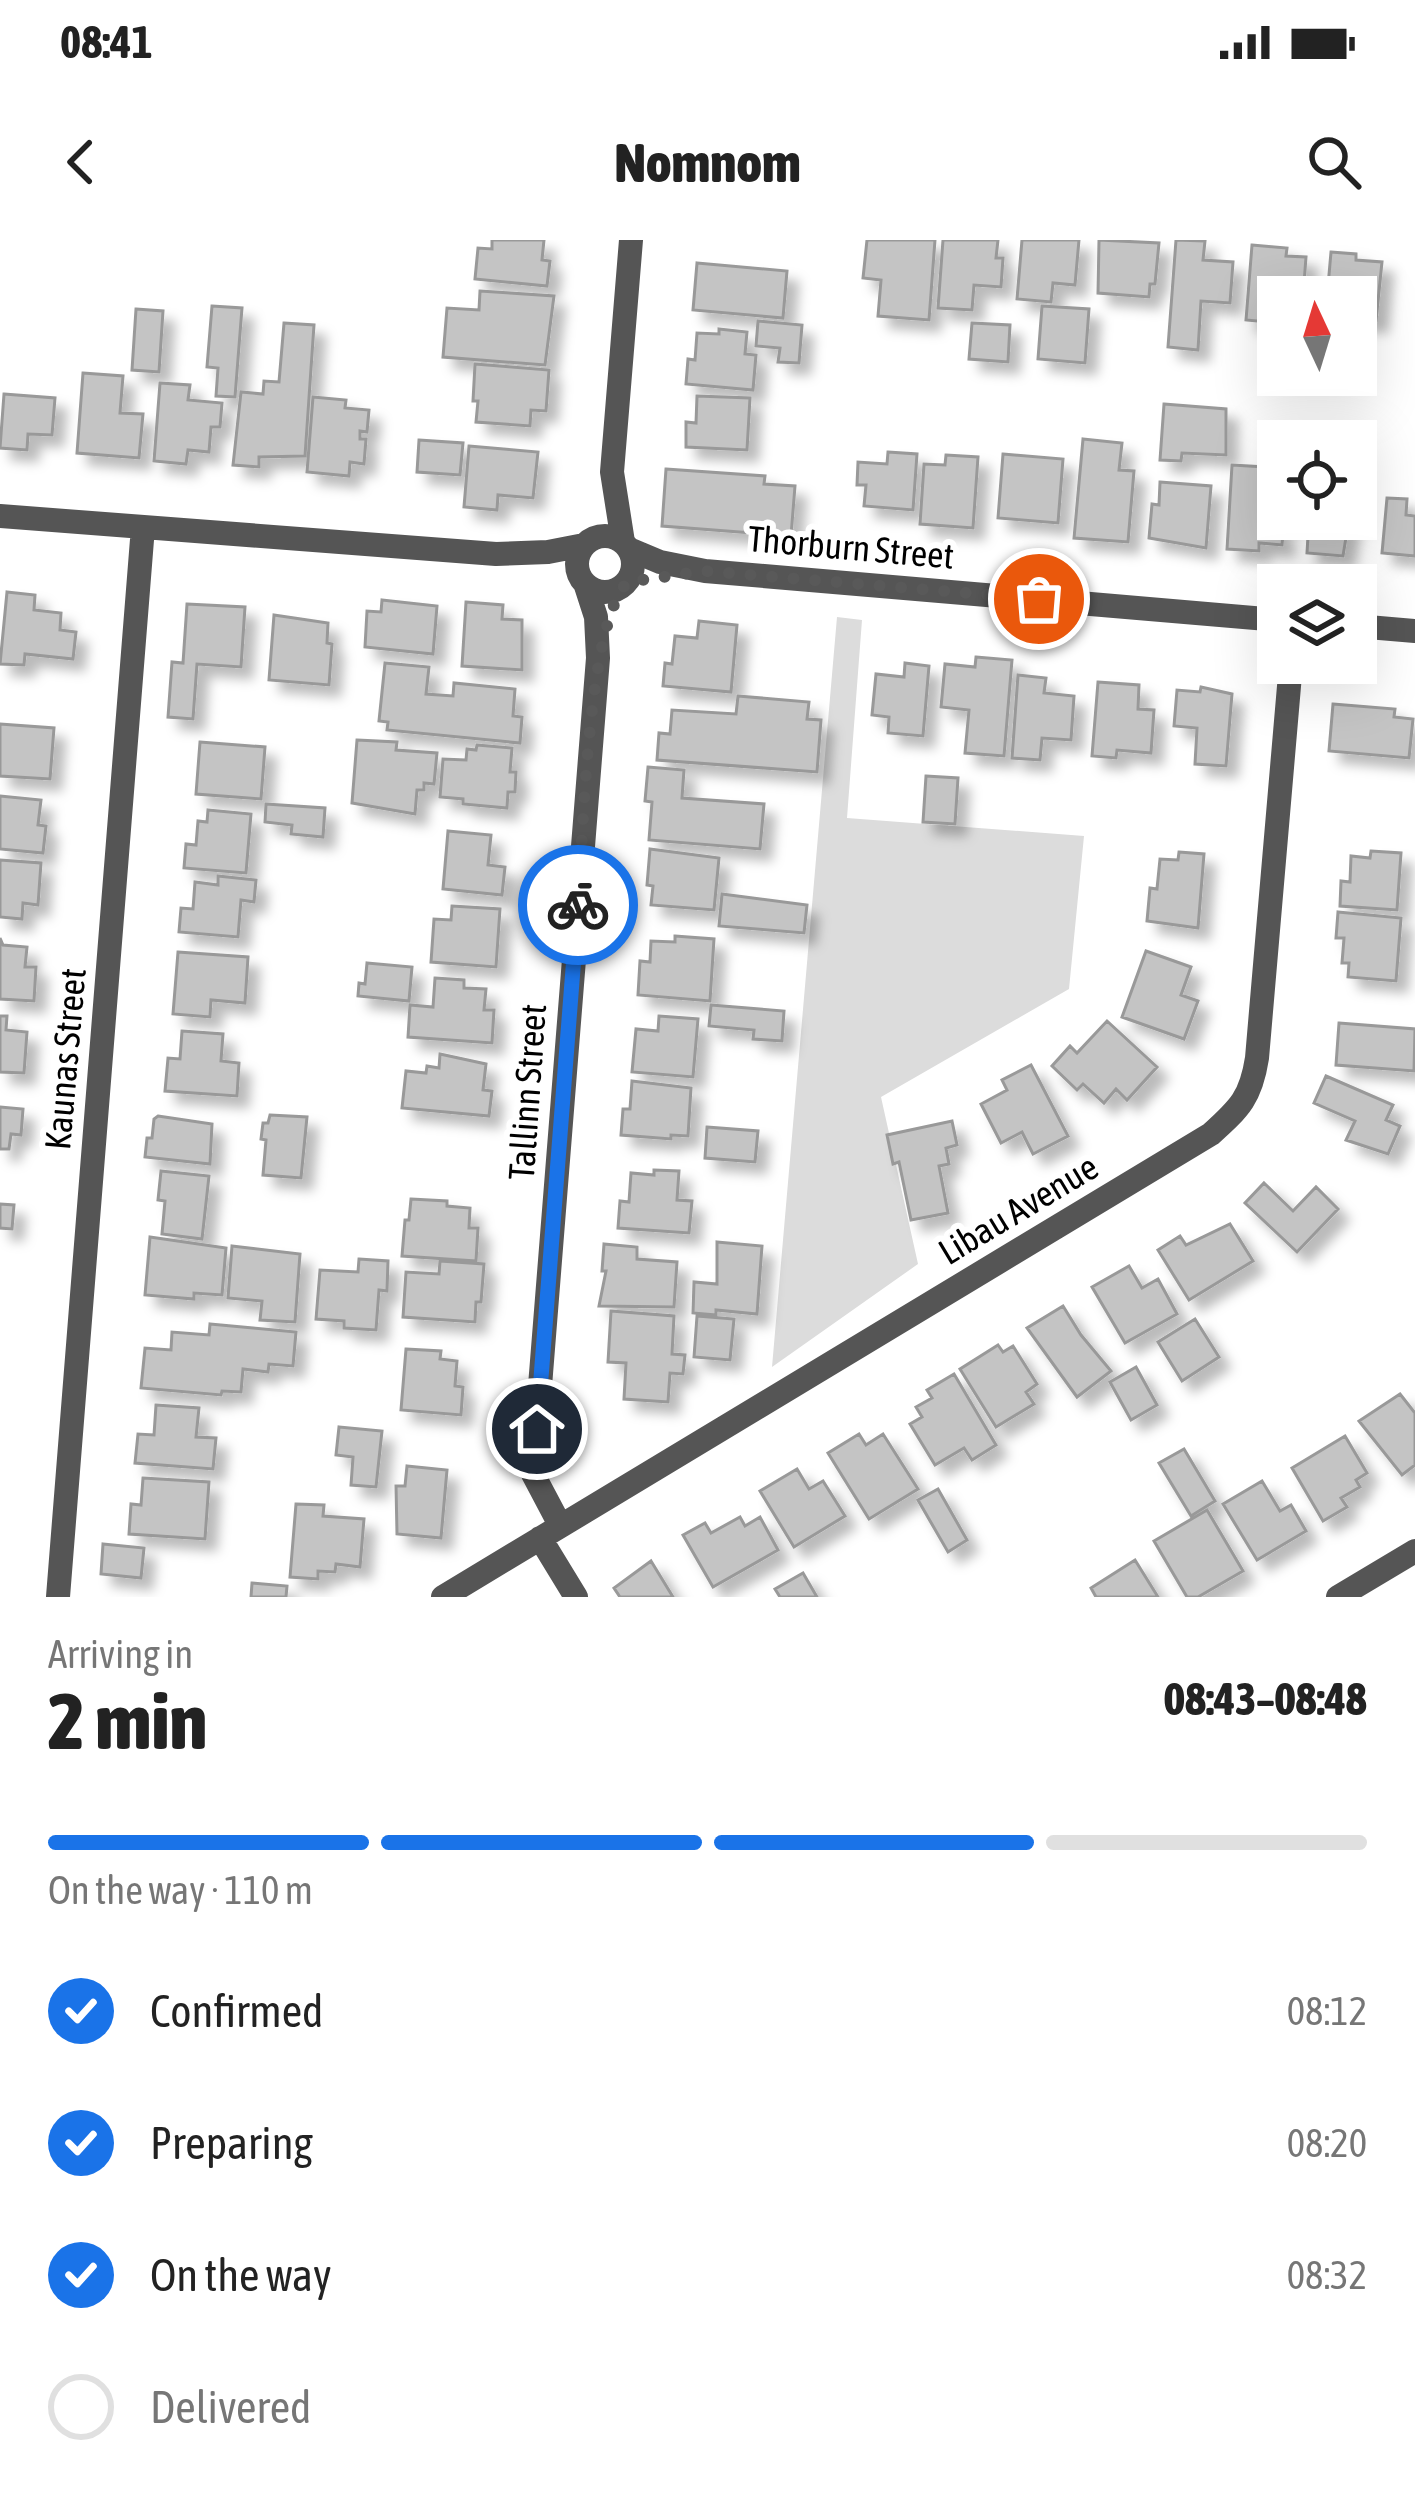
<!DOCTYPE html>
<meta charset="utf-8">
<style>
body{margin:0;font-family:"Asap Condensed",sans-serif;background:#f6f6f6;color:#222;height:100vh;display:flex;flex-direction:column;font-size:45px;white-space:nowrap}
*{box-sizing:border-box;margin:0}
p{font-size:39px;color:#767676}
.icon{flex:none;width:66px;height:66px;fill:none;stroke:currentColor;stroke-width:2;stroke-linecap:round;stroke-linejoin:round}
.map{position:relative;height:1357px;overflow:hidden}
.drawer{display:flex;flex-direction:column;background:#fff;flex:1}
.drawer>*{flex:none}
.needle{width:78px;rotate:356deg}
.tools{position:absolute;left:1257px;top:36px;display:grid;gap:24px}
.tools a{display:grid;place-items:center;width:120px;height:120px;border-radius:0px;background:#fff;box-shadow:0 12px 48px #0002;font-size:60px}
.pin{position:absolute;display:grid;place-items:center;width:102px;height:102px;color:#fff;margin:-51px;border:6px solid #fff;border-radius:50%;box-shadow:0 3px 12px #0007}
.courier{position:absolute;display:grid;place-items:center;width:120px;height:120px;margin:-60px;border:9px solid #1a73e8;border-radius:50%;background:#fff;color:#222;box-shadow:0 3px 15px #0007}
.headline em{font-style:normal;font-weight:800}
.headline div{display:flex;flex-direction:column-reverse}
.headline{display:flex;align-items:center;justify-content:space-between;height:204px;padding:0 48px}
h1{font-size:78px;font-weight:800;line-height:90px}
.bar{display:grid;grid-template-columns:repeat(4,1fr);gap:18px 12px;align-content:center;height:144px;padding:0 48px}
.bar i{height:15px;border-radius:9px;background:#e0e0e0}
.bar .active{background:#1a73e8}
.bar p{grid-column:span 4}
ol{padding:0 48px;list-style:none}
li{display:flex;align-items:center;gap:36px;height:132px}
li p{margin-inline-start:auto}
li .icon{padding:12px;border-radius:50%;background:#1a73e8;color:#fff;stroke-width:4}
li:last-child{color:#767676}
li i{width:66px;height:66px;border:6px solid #e0e0e0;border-radius:50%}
.status{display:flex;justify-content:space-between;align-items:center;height:84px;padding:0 60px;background:#fff;direction:ltr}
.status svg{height:33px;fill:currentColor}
header{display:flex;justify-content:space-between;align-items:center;height:156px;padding:0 48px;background:#fff;font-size:54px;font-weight:800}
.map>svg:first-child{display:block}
</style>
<div class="status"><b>08:41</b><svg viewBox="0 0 49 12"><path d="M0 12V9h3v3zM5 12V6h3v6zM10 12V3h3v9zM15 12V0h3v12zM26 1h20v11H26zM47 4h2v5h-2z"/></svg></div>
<header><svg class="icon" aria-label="back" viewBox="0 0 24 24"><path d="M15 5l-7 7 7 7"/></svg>Nomnom<svg class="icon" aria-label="search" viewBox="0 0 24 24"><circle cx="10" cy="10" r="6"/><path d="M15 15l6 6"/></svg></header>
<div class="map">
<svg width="1415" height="1357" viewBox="0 0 1415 1357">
<defs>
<filter id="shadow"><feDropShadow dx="11" dy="11" stdDeviation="6" flood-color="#0004"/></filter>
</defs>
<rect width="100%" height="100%" fill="#fff"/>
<!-- green -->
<path fill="#dcdcdc" d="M837 377 862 380 847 578 1084 596 1069 749 881 857 918 1024 772 1127Z"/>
<!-- building -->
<path fill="#c4c4c4" stroke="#999" stroke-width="3" filter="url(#shadow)" d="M492 0H544L542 20 550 21 547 46 475 39 478 8 492 9Z
M867 0H935L929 80 878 76 881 40 863 38Z
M943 0H998L996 18H1003L1001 47 974 45 972 70 938 68Z
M1022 0H1079L1075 45 1053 43 1051 62 1017 59Z
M1099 0 1159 3 1155 44H1150L1149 57 1098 53Z
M1176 0 1205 1 1203 20 1233 22 1230 63 1201 61 1198 110 1168 107Z
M1252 5 1287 8 1286 16 1306 17 1303 57H1278V83L1246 80Z
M1331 12 1356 14V20L1382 22 1376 81 1356 79V57H1327Z
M697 23 787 31 783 78 693 70Z
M480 51 554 56 545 125 443 117 447 68 479 70Z
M212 66 242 68 235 157 216 156 218 128 207 127Z
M1042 66 1089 69 1085 123 1038 119Z
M136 69 163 71 159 132 132 130Z
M758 81 802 85 799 123 778 122 780 108 756 106Z
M284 83 314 85 305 216 259 217V227L233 225 241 152 263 154 264 141 279 142Z
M972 83 1010 85 1008 122 969 119Z
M719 89 747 92 745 114 756 115 753 150 686 144 688 119 695 120 697 93 719 94Z
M475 124 549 130 546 171 531 170 530 186 476 182 478 161H473Z
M83 133 123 136 120 173 143 174 139 218 77 213Z
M160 143 190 145 188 160 222 163 220 187H211L209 212 188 210 186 224 154 221Z
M4 154 55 158 52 195 28 194 27 210 0 208Z
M697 156 750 158 747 210 686 207V182L696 183Z
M313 157 346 160 345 168 369 170 367 192 360 191V199H366L364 224 350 222 349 236 307 232Z
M1164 164 1226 169V215L1182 213 1181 221 1160 220Z
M1083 199 1122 203 1119 230 1134 231 1128 302 1074 298Z
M419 200 463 203 460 235 417 232Z
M469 206 538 212 533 258 498 255 497 270 464 267Z
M888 212 917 214 913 270 864 266 866 245H857L858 222 887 224Z
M1003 214 1063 219 1058 283 998 278Z
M946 215 978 217 973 288 920 284 924 224 945 225Z
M1232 225 1265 227 1263 250 1278 252V279H1291L1276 285 1275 292 1283 293 1282 305 1259 303V311L1227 309Z
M666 229 765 236 764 244 795 246 791 296 662 286Z
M1160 242 1211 246 1206 308 1149 298 1152 264 1159 265Z
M1387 258 1407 259 1406 275 1415 276V316L1382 313Z
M1309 279H1349L1343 316 1307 313Z
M7 352 35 355 34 370 61 373 60 390 76 392 73 419 25 414 24 425 0 424Z
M382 360 437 366 433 414 365 407 367 371 381 372Z
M466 362 503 365 502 379 522 380V430L462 426Z
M187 364 245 367 241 427 197 424 193 479 168 477 172 422 183 423Z
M274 375 328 383 327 403 332 404 329 445 269 440Z
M699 381 737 385 731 452 663 446 665 423 672 424 675 396 697 398Z
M976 417 1012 420 1004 516 965 513 969 470 941 467 945 424 975 427Z
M385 423 429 427 426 454 453 456 454 443 515 449 513 476 522 477 520 503 387 490 388 482 379 481Z
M905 423 929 426 923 496 888 493 889 477 872 475 876 434 904 437Z
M1018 435 1046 438 1044 453 1074 456 1071 500 1042 498 1040 520 1012 518Z
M1098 442 1139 445 1138 469 1154 470 1151 513 1117 510 1116 518 1092 516Z
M1201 447 1232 454 1226 526 1195 524 1197 488 1174 486 1177 450 1200 452Z
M738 456 809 462 807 479 821 480 817 532 657 520 659 493 670 494 672 470 736 474Z
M1333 464 1395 469 1394 477 1413 479 1409 518 1329 511Z
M0 484 54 488 50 539 0 536Z
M357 500 397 502 396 510 437 513 434 544 424 543V550H417L415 574 352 563Z
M200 502 265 507 261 559 196 554Z
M477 505 512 508 510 532H516L515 552H508L507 568 463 564V559L440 557 443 519 466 520 467 509 476 510Z
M648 527 684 530 682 558 764 564 760 609 649 600 652 562 645 561Z
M926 536 958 538 955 584 923 582Z
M0 556 41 560 38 585 46 586 43 613 0 609Z
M266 564 325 568 323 597 291 594 292 585 265 582Z
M208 570 251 574 246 633 184 628 186 604 196 605 198 581 207 582Z
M448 591 491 595 488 625 505 627 502 655 443 649Z
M650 609 719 618 714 670 651 665 653 646 647 645Z
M1371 611 1401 613 1397 670 1340 666 1341 641 1350 642 1351 616 1370 618Z
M1179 612 1204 614 1198 688 1147 681 1150 648 1157 649 1160 619 1178 620Z
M0 620 41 623 38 665 23 663 22 679 0 677Z
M218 636 256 640 254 662 241 660 238 697 179 692 181 668 193 669 195 642 218 645Z
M722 654 807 665 804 693 719 686Z
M452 666 500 669 496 727 431 722 434 679 451 680Z
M1338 672 1401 678 1396 741 1348 737 1349 723H1342L1344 698H1336Z
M675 696 714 699 710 761 638 755 640 721 650 722 651 701 675 702Z
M0 698 3 705 27 707 25 727H36L34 761 0 759Z
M1146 711 1191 727 1181 755 1198 761 1184 799 1122 777Z
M178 712 248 717 245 763 211 760 210 777 173 774Z
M367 723 412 727 409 761 358 756 359 743 365 744Z
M435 738 464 740V748L486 749 484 770H494L492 803 408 797 410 765 433 767Z
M711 765 784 771 782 801 753 799 754 790 709 786Z
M0 776H7L6 790 27 792 24 833 0 832Z
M659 776 698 779 693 837 632 832 636 789 658 791Z
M1107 781 1157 827 1127 860 1116 849 1104 863 1083 844 1077 850 1052 826 1070 806 1077 813Z
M1339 783 1415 789 1414 831 1336 825Z
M182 791 223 794 221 821 239 823 237 856 165 851 168 818 180 819Z
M440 814 486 824 483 850 492 851 489 876 402 868 406 831 426 833 427 826 439 828Z
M1031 825 1068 896 1033 914 1022 892 1001 903 981 864 1007 850 1002 840Z
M1326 836 1393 865 1386 880 1400 886 1388 914 1346 900 1355 881 1314 863Z
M632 841 691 848 688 896 671 895V899L621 895 623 869H630Z
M0 867 23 869 21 895 11 894 9 909H0Z
M270 875 307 877 301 938 263 935 266 900 261 899 263 883H268Z
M158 876 212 884 210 924 145 917 147 898H152L154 879Z
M952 881 957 905 946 908 949 924 939 926 948 973 911 980 899 922 893 924 887 895Z
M707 887 758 891 755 922 705 918Z
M654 930 679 931 677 960 692 961 689 993 618 988 620 961 629 962 631 933 654 935Z
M161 931 209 936 202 999 162 994 165 961 158 960Z
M1264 943 1293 971 1316 947 1338 969 1297 1012 1245 963Z
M411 959 447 961V966L470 968 469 988H478L476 1021 402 1016 405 980H409Z
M0 964 14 965 12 989 0 988Z
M1230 984 1253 1021 1189 1060 1158 1010 1180 996 1186 1005Z
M150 997 226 1008 222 1055 194 1053V1059L145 1055Z
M717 1002 762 1006 757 1074 716 1070V1075L693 1073 694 1042 717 1044Z
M604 1004 637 1007V1019L677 1022 674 1067 599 1066 606 1031H602Z
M232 1006 300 1014 295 1082 260 1080 262 1061 228 1058Z
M359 1019 388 1021 387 1051 379 1050 376 1090 344 1088V1081L316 1079 320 1030 358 1032Z
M440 1021 484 1024 481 1062H476L475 1082 403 1077 406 1032 439 1034Z
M1129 1026 1142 1048 1158 1039 1177 1074 1125 1103 1092 1047Z
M1063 1066 1081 1095 1111 1131 1077 1157 1027 1088Z
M611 1071 674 1076 672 1114 685 1115 683 1134 670 1133 668 1162 624 1159 626 1123 608 1122Z
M697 1076 734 1079 730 1120 694 1117Z
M1195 1079 1219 1117 1182 1141 1158 1102Z
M210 1084 296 1092 293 1126 269 1124 268 1132 243 1129 241 1152 222 1151 221 1155 141 1148 145 1108 171 1110 172 1092 209 1095Z
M998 1105 1003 1112 1013 1106 1037 1144 1026 1152 1034 1164 996 1187 960 1129Z
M406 1109 441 1111 440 1119 457 1121 455 1146 463 1147 461 1175 401 1170Z
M1136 1127 1157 1165 1131 1180 1110 1142Z
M954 1134 996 1205 972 1220 964 1208 935 1225 910 1184 922 1177 916 1167 932 1158 927 1150Z
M1400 1154 1415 1173V1225L1402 1235 1359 1181Z
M156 1165 199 1168 196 1197 216 1198 213 1229 135 1223 138 1194 154 1195Z
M339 1187 382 1191 376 1247 351 1245 353 1217 336 1215Z
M859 1194 866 1205 883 1194 918 1249 869 1279 828 1213Z
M1345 1196 1367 1233 1356 1240 1360 1247 1341 1258 1347 1267 1323 1281 1292 1228Z
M1184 1209 1215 1261 1191 1276 1159 1223Z
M407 1226 447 1230 441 1298 397 1294 396 1246H405Z
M797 1229 809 1249 823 1241 845 1276 794 1307 760 1251Z
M143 1238 209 1242 205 1299 129 1294 131 1264 141 1265Z
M1262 1241 1280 1271 1291 1265 1306 1291 1257 1320 1223 1264Z
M938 1249 967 1300 948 1312 918 1260Z
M296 1264 324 1265 323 1276 364 1279 360 1327 336 1324 335 1332 318 1331V1339L290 1337Z
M1207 1270 1243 1331 1198 1357H1187L1154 1301Z
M740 1277 745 1286 760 1277 778 1310 713 1347 683 1295 705 1283 711 1293Z
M103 1304 144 1308 141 1338 101 1334Z
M1135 1320 1158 1357H1096L1091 1348Z
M651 1321 673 1357H620L614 1348Z
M803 1333 817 1357H780L775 1349Z
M252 1343 287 1346 286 1357H251Z"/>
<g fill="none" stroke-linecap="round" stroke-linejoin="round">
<!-- minor -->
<path stroke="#555" stroke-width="24" d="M0 276 496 314 548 312 584 305
M577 324a28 28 0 1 1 56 0a28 28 0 1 1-56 0Z
M623 302 612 232 631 0
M629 309 660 322 705 331 1278 380
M1356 386 1415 391
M560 1285 533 1234 598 418 596 377 586 346
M540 1298 576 1357
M58 1357 143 287
M443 1357 1211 894C1240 868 1251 857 1257 818L1291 423
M1338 1357 1415 1311"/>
</g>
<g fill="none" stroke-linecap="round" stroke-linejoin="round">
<!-- done -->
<path stroke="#595959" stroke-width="12" stroke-dasharray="0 21.6" d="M578 665C583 601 587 380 628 342L704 331 1039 359"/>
<!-- route -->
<path stroke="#1a73e8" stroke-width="15" d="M537 1189 578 665"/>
</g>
<g text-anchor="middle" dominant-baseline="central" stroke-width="12" stroke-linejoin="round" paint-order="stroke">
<!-- street labels -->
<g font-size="36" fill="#000" stroke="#fff">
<text transform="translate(851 307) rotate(5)">Thorburn Street</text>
<text transform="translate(65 819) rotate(-85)">Kaunas Street</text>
<text transform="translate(527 852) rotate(-86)">Tallinn Street</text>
<text transform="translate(1018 969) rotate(-31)">Libau Avenue</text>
</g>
</g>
</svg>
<div class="tools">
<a><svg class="needle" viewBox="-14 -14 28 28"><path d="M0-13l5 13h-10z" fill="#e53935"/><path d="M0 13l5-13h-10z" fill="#767676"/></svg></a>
<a><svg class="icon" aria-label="locate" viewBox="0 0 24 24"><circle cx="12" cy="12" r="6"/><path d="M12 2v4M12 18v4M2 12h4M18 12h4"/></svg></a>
<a><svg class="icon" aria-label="layers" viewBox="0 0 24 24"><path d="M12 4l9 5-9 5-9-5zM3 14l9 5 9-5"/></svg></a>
</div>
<div class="pin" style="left:1039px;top:359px;background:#ea580c"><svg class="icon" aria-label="bag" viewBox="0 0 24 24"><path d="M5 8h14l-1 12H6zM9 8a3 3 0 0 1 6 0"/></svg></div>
<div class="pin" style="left:537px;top:1189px;background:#1f2937"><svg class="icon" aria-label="home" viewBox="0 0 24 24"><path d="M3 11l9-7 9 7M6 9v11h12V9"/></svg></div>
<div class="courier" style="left:578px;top:665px"><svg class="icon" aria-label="bike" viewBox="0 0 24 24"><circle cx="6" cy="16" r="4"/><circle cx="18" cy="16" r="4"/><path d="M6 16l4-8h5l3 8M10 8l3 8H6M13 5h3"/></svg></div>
</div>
<section class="drawer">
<div class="headline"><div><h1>2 min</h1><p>Arriving in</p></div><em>08:43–08:48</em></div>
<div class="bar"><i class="active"></i><i class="active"></i><i class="active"></i><i></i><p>On the way · 110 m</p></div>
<ol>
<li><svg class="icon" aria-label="check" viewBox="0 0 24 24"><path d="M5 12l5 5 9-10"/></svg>Confirmed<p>08:12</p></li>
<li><svg class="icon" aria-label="check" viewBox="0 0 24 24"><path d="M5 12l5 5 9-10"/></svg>Preparing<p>08:20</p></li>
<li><svg class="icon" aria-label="check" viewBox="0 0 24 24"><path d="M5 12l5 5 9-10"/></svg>On the way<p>08:32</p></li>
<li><i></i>Delivered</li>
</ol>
</section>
